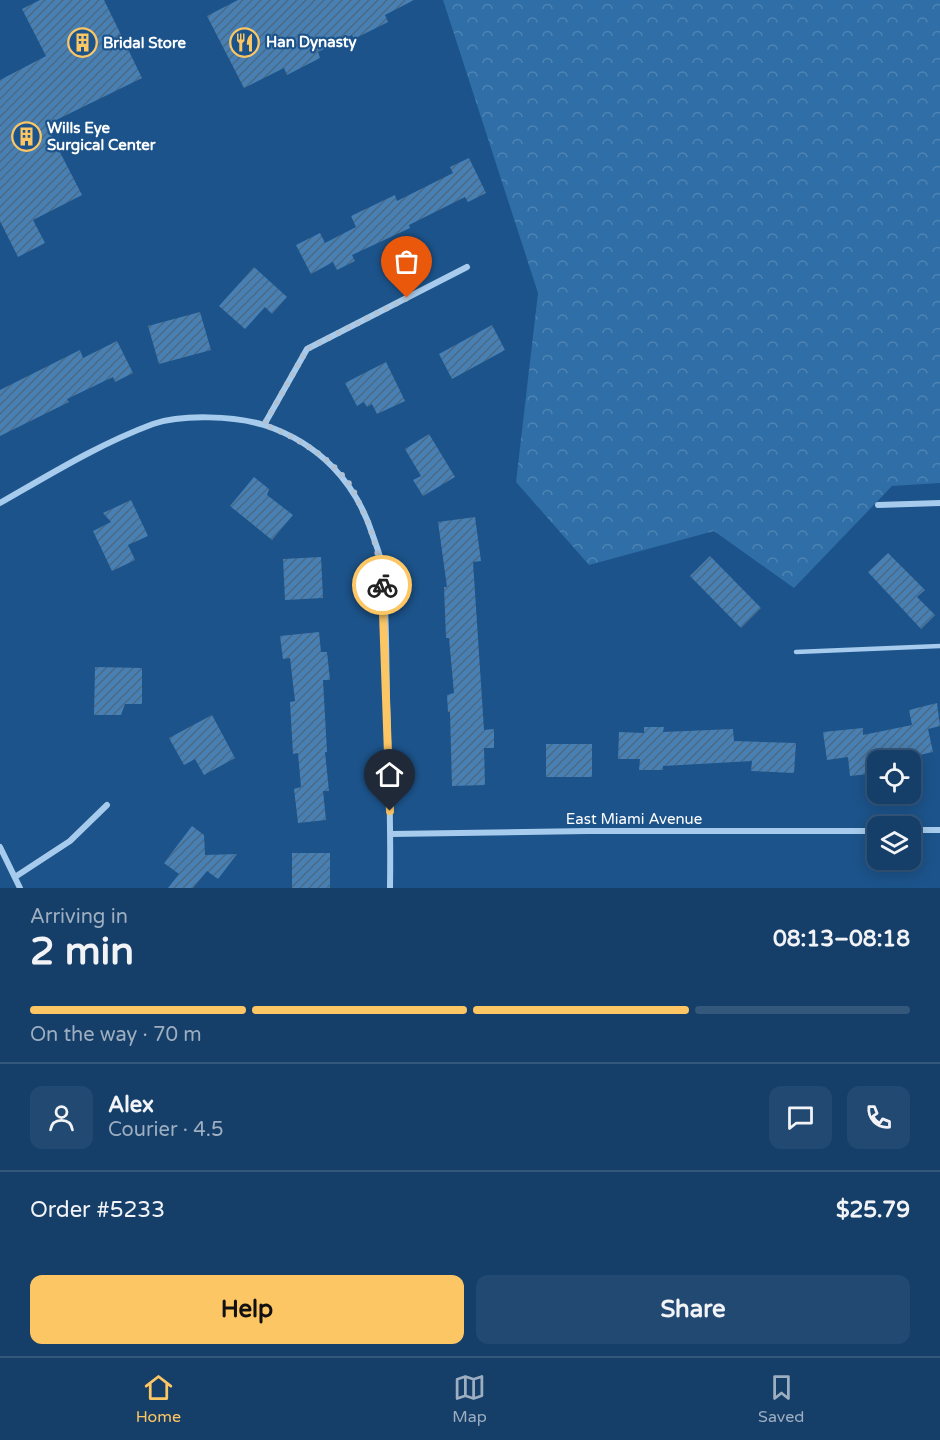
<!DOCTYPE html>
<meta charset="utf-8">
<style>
body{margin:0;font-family:"Varela Round",sans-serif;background:#224971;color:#f1f3f6;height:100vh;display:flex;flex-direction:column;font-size:22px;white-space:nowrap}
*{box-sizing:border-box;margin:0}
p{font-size:20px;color:#9daec0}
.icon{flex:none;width:33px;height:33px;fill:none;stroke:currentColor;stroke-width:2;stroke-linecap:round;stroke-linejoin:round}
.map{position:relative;height:888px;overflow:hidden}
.sheet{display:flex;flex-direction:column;background:#153e68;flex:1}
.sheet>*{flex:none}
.controls{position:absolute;left:867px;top:750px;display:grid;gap:12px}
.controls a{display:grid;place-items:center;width:54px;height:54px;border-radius:12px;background:#153e68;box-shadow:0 3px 15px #0003,0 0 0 2px #34577c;font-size:30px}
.pin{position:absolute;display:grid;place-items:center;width:51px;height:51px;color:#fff;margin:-62px -26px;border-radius:50% 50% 50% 0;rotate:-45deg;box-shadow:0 0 6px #0007}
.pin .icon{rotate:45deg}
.courier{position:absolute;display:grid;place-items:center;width:60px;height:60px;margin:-30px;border:4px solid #fdc664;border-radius:50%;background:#fff;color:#222;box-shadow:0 2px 8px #0007}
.summary em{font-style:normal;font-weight:800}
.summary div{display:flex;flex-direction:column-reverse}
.summary{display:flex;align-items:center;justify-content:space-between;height:102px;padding:0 30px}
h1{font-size:39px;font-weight:800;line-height:45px}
.bar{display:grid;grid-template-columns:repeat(4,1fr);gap:9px 6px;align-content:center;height:72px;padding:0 30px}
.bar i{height:8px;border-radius:4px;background:#34577c}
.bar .selected{background:#fdc664}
.bar p{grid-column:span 4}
.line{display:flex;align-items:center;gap:15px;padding:0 30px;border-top:2px solid #34577c}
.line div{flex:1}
.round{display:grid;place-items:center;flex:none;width:63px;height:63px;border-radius:12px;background:#224971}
.button{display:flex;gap:12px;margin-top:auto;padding:12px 30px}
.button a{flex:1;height:69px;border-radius:12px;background:#fdc664;color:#111;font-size:24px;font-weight:800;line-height:69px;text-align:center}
.button a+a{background:#224971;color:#f1f3f6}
.menu{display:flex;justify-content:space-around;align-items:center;height:84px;border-top:2px solid #34577c;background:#153e68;font-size:16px;color:#9daec0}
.menu a{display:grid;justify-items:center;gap:3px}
.menu .selected{color:#fdc664}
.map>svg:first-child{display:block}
</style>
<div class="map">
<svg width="940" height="888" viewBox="0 0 940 888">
<defs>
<pattern id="forest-crowns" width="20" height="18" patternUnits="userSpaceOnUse" patternTransform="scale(1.5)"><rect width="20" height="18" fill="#2f6ea7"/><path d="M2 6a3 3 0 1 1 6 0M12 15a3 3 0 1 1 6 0" fill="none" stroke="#4e84b4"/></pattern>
<pattern id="building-hatch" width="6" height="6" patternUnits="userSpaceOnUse" patternTransform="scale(1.5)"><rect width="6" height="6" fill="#4980b3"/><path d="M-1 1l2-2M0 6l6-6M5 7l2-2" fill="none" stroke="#4a6985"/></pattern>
</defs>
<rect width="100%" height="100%" fill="#1c538a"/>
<!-- forest -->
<path fill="url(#forest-crowns)" d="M443 0H940V483L892 486 794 588 714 531 589 565 516 482 538 293Z"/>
<!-- building -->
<path fill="url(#building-hatch)" d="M40 0H104L142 78 46 125 82 195 33 220 45 243 18 257 0 221V80L46 56 22 9Z
M238 0H414L385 15 388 22 354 39 352 35 318 52 320 58 287 75 284 68 244 88 207 16Z
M469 158 486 193 468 202 465 197 409 225 410 228 352 255 355 261 337 270 333 262 311 274 296 245 320 233 325 243 356 227 351 216 395 195 397 201 453 173 450 167Z
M254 267 287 297 272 314 265 307 245 329 219 306Z
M200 312 211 350 159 364 148 326Z
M492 325 505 350 452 379 439 354Z
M117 341 133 373 115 382 113 377 67 399 69 402 0 436V390L80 350 83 358Z
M386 362 405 401 377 414 372 404 367 407 364 402 357 406 345 383Z
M429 434 455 477 423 496 413 480 421 476 405 449Z
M254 477 269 489 267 495 293 515 272 540 230 506Z
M131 500 148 536 128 545 135 560 112 571 93 531 111 522 103 513Z
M475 517 481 561 473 562 484 730 494 729V748H484L485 785 452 786 450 712H448L447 695 454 693 449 638H446L444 587H447L438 522Z
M888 553 925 590 917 597 935 615 921 629 868 572Z
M710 556 761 608 741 628 690 576Z
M321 557 323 598 285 600 283 559Z
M319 632 321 652H327L330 680H323L327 752H325L329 791H323L326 820 298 823 294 789 301 787 298 753 293 754 290 702 295 701 290 658 283 659 280 636Z
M95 667 142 668V704H125L121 715H94Z
M937 703 940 726 928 729 933 752 910 757V760H866L868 774 850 776 848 757 827 760 823 732 863 728V735L912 725 909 710Z
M212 715 235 758 204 775 195 759 184 765 169 738Z
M644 727H664L663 732 733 729 734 741 796 743 794 773 751 771 752 761 663 766V770H639L640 759H618L619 732 644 733Z
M546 744H592V777H546Z
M192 826 204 835 205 855 237 854 218 879 207 871 193 888H168L179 874 164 863Z
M292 853H330V888H292Z"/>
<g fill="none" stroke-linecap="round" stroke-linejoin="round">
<!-- lane -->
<path stroke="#a6cbec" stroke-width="4.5" d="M796 652 940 646"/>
<!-- street -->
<path stroke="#a6cbec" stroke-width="6" d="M264 425 307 349 467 267
M0 503C49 475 99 444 153 424 182 414 235 416 264 425 319 443 356 482 373 536 376 545 380 554 381 562 387 608 386 656 387 703 389 764 391 826 390 888
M878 505 940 503
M910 830H940
M391 834 588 831H878
M0 847 20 888
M15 877 70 841 107 805"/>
</g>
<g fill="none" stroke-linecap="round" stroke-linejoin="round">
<!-- done -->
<path stroke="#b0c3d6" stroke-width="6" stroke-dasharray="0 10.8" d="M382 585C380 556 373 531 360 505 357 499 354 491 350 485 331 458 294 435 264 425L307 349 407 298"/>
<!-- route -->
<path stroke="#fdc664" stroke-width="8" d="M382 585 390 811"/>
</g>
<!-- icons -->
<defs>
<symbol id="restaurant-ring" viewBox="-11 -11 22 22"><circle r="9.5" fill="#1c538a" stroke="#fdc664" stroke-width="1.5"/><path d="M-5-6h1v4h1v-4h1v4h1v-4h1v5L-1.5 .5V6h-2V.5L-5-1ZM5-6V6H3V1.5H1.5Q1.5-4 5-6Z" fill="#fdc664"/></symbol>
<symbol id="building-ring" viewBox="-11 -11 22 22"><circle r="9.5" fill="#1c538a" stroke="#fdc664" stroke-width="1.5"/><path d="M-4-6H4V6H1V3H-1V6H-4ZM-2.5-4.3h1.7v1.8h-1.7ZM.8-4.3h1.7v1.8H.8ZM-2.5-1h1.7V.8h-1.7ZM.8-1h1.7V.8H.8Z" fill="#fdc664"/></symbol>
</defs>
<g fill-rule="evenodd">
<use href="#restaurant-ring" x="228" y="26" width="33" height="33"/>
<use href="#building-ring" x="66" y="26" width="33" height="33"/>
<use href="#building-ring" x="10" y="120" width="33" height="33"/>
</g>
<g text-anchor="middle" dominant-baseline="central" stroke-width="4.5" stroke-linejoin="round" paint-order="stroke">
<!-- poi labels -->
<g font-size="15" font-weight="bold" fill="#fff" stroke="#1c538a" text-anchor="start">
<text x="266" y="42">Han Dynasty</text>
<text x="103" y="43">Bridal Store</text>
<text x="47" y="128">Wills Eye<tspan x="47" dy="17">Surgical Center</tspan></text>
</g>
<!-- street labels -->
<g font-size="15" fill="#fff" stroke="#1c538a">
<text x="634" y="819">East Miami Avenue</text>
</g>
</g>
</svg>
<div class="controls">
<a><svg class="icon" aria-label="locate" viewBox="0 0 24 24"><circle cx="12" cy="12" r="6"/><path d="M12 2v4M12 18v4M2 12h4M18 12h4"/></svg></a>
<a><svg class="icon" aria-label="layers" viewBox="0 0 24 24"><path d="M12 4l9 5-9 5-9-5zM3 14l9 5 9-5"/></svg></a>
</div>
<div class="pin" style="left:407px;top:298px;background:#ea580c"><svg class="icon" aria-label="bag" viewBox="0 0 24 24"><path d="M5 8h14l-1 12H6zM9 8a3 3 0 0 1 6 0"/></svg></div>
<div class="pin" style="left:390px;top:811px;background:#1f2937"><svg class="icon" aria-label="home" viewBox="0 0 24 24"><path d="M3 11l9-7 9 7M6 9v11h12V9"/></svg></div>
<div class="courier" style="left:382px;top:585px"><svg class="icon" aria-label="bike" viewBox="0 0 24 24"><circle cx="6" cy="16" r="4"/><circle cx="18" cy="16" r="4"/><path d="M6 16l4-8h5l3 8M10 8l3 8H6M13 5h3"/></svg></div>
</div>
<section class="sheet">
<div class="summary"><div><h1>2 min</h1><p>Arriving in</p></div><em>08:13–08:18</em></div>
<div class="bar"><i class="selected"></i><i class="selected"></i><i class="selected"></i><i></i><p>On the way · 70 m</p></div>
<div class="line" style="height:108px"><a class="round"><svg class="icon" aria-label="person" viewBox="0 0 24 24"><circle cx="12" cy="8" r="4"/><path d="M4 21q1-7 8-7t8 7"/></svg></a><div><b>Alex</b><p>Courier · 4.5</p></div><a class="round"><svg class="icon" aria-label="chat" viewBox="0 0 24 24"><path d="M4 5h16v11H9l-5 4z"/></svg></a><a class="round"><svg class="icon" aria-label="phone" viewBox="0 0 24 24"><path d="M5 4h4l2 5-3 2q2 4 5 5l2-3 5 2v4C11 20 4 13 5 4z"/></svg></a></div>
<div class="line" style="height:78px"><div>Order #5233</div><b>$25.79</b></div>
<div class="button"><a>Help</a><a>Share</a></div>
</section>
<nav class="menu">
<a class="selected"><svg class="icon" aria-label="home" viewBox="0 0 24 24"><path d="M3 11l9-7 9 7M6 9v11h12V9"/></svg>Home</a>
<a><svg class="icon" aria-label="map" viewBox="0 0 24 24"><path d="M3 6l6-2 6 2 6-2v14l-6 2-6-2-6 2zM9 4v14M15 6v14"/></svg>Map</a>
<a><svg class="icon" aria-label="saved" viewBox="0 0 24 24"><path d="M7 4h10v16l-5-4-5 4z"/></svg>Saved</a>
</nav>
